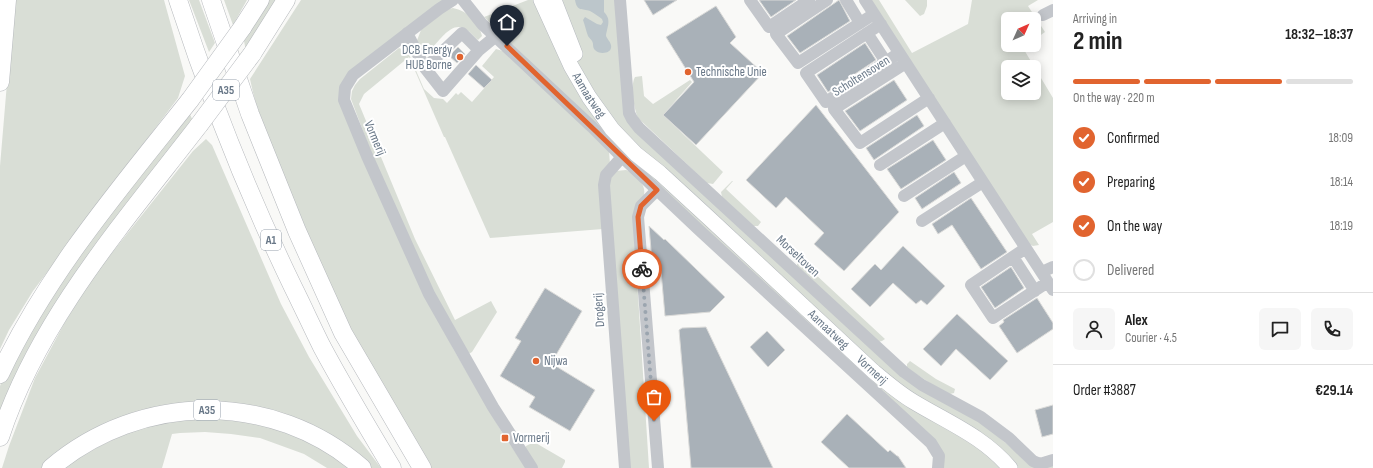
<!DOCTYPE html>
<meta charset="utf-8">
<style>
body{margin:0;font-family:"Sofia Sans Condensed",sans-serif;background:#f6f6f6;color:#222;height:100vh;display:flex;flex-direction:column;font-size:15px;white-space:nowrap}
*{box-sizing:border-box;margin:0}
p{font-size:13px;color:#767676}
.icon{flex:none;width:22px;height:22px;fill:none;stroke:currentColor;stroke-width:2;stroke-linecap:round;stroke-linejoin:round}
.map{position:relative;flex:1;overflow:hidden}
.panel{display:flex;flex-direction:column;background:#fff;width:320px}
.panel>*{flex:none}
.needle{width:26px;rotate:45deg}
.fabs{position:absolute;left:1001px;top:12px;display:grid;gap:8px}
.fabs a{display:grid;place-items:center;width:40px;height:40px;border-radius:6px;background:#fff;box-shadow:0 2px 10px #0003;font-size:20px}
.pin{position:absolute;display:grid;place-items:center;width:34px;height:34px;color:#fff;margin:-41px -17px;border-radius:50% 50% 50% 0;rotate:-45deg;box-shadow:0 0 4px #0007}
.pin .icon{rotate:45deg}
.courier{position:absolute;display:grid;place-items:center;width:40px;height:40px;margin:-20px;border:3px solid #e1642f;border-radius:50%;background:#fff;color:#222;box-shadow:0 1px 5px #0007}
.overview em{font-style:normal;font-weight:700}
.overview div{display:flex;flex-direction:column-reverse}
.overview{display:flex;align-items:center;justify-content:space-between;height:68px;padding:0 20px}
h1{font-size:26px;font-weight:700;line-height:30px}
.bar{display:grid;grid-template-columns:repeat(4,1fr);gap:6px 4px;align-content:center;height:48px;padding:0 20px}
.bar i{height:5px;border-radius:3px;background:#e0e0e0}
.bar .active{background:#e1642f}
.bar p{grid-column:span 4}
.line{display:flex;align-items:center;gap:10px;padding:0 20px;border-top:1px solid #e0e0e0}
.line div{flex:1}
.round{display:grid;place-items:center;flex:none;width:42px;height:42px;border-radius:6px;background:#f6f6f6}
ol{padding:0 20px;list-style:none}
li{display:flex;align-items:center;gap:12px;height:44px}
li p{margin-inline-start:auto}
li .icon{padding:4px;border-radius:50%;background:#e1642f;color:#fff;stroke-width:4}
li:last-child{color:#767676}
li i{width:22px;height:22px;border:2px solid #e0e0e0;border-radius:50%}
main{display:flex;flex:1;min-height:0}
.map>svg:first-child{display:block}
</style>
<main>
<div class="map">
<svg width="1053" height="468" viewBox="0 0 1053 468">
<rect width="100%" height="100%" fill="#f9f9f7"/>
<!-- green -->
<path fill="#d9ded6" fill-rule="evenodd" d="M14 0H164L185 76 178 98 33 291 9 330 0 349V166Z
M189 0H199L215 43 209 52Z
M224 0H247L233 25Z
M265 0H280L246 52 243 35Z
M301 0H444L342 85 412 269 454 350 503 434 526 468H431C410 432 388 397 368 361 337 305 309 242 286 182 272 149 257 115 250 79Z
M528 0H617L625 112 889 365 978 419 1016 452 1027 463 1041 468 1053 465V468H943L941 451 609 139 484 17Z
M869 0H879L912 53 968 24 972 0H1038L1028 6 1045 32 1034 40V19H1008V45H1026L1023 48 1053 98V222L1032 234 1039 245 1033 246 1029 244ZM1008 67H1034V93H1008Z
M905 0H927V6L924 14 920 16Z
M453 8C468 11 479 22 482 36L478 40C473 36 469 30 463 28 451 23 440 40 433 47L428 43 421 50 427 55 424 56 422 55 416 43 421 30 446 10Z
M399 48 408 52 424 89 434 98 443 99 447 103 456 93 458 95 461 92 472 102 494 77 482 66 496 49 506 52 609 151 610 164 603 229 490 238 445 137H444L409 57 364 94 359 104 415 239 455 320 491 301 497 312 472 352 467 355 444 315 381 179 351 99 352 91 355 85 360 79Z
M642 76 644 96 653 104 690 80 692 82 663 115 723 172 713 184 707 183 638 118C634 109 630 85 635 77Z
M188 110 193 121 79 268 64 291 0 424V386L6 370 49 292Z
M206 139 212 145 281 304 309 357 357 436 381 468H368L334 443 183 407 45 468H2L9 446 35 378 65 322 91 279 193 151Z
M626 170C632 172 634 175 639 180 651 193 640 203 633 217L649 468H629L607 182 616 171Z
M732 181H733L726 189 761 222 758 226H753L722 197 721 192Z
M800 260 885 339 882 341 878 342 797 267V263Z
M910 361 936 379 955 389 954 393 950 394 933 385 907 368V364Z
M196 418C210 418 225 418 239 420 278 427 321 445 352 468H327L304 454 260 438 231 434 205 432 180 433 172 434 162 468H64C90 450 116 436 147 427 163 422 180 421 196 418Z
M534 442 565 460V462L562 468H537L525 448 526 446Z"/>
<!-- water -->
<path fill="#bcc6cb" d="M575 0H604V12C612 20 607 27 606 36 607 39 610 41 611 45 613 54 599 55 595 50 592 47 594 44 592 41 591 39 589 38 588 36 586 31 585 25 583 20L585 17 597 24 601 25 603 22 602 19C598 16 594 13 590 11 582 8 577 12 575 0Z"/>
<!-- building -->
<path fill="#a9b1b8" stroke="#dbdbd9" d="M644 0H677L653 15Z
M759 0H796L771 17Z
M839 0 850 21 800 53 787 36Z
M716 6 736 37 730 43 763 73 696 145 663 115 694 82 666 37Z
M865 43 876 60 828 92 817 75Z
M458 47 465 54 457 63 449 56Z
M476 65 492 80 484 88 468 74Z
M894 80 907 100 860 131 845 111Z
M816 105 899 212 844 271 814 244 824 233 786 197 776 208 746 180Z
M917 115 924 126 874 160 866 148Z
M933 140 946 160 901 189 887 169Z
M954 172 961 183 922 209 915 198Z
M971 198 1007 252 981 269 952 225 938 234 932 224Z
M649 226 664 240 665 239 725 297 710 312 665 316 661 271 652 262Z
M903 246 945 286 927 305 921 300 916 304 893 283 870 307 851 289 875 264 881 270Z
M1011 267 1024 288 995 308 981 287Z
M545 288 582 311 553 360 556 362 554 365 595 390 570 431 529 407 535 397 500 376 521 341 515 338Z
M1037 298 1053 323V329L1017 353 999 326 1004 322 1003 320Z
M957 314 1008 361 990 380 956 349 941 366 923 349Z
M706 327 773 468H691L679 330 682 328Z
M767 331 785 350 768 367 750 347Z
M1053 405V434L1042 437 1035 410Z
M847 414 888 452 890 450 897 456H898L906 468H849L821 442Z"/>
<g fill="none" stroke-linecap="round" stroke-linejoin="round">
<defs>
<g id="major">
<path id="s1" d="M541 0 571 66 589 97 612 129 636 154 660 173 710 219 873 371C886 382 900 394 914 402 949 423 984 437 1010 468"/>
<path d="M554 0 575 54"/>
</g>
<path id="highway" d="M178 0C210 98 248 194 293 287 303 307 312 327 322 347 344 388 368 428 392 468
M211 0 250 114 297 231 343 333 422 468
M242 28 260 0
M252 54 286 0
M0 82 7 0
M0 374C47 273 121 187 190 100
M0 437C38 320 125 221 199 125
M51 468C140 392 273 390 362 468"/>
</defs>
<!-- major casing -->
<use href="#major" stroke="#b6babf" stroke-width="16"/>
<!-- highway casing -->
<use href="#highway" stroke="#b6b9bd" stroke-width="19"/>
<!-- minor -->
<path stroke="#c3c6cb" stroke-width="12" d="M453 0 439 9 353 75 345 88 344 100 367 156 429 294 493 407 532 468
M463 0 482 24 592 127 622 157 698 229 931 443 939 456 938 468
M620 0 629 113 632 119 639 128 904 372 922 385 981 417 1009 438 1033 461 1040 464 1053 460
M750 0 769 27 809 0
M827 0 776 34 798 63 874 14
M846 0 860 23
M865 0 1053 290
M1043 15 1053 10
M881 24 806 73 826 102 899 53
M407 33 425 68 443 91 479 50 496 36
M867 33 886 62
M906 63 834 109 860 143 929 98
M425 68 462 33 479 50
M622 157 606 175 604 185 625 468
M880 165 945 123
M657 190 641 206 638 217 658 468
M904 196 966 156
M922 221 983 182
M1026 248 971 285 993 318 1048 282
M1013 257 1035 291
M1042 272 1053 267"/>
<!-- major -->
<use href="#major" stroke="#fff" stroke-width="15"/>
<!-- highway -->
<use href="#highway" stroke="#fff" stroke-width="18"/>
<defs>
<path id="highway-bridge" d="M190 100 242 28
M199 125 252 54"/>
</defs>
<!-- highway-bridge casing -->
<use href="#highway-bridge" stroke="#b6b9bd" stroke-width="19" stroke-linecap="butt"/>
<!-- highway-bridge -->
<use href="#highway-bridge" stroke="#fff" stroke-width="18"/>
</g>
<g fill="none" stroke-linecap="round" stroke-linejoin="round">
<!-- done -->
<path stroke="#9ba5af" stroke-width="4" stroke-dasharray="0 7.2" d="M642 269 654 421"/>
<!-- route -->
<path stroke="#e1642f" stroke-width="5" d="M507 46 657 190 641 206 638 217 642 269"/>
</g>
<!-- markers -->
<g fill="#e1642f" stroke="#fff" stroke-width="1.5">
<circle cx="460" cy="57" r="4"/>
<circle cx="688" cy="72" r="4"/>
<circle cx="536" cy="361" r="4"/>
<rect x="501" y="434" width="8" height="8" rx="2"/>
</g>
<g text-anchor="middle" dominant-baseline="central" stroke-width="4" stroke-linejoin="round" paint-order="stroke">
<!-- shield labels -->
<g fill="#fff" stroke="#96a0ac" stroke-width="1">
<rect x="213" y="80" width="26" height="20" rx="3"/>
<rect x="261" y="230" width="20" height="20" rx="3"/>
<rect x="194" y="400" width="26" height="20" rx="3"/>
</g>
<g font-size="12" font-weight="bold" fill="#697888">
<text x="226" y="90">A35</text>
<text x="271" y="240">A1</text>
<text x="207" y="410">A35</text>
</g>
<!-- poi labels -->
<g font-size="13" fill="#697888" stroke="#fff" text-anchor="start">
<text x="452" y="50" text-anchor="end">DCB Energy<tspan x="452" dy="15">HUB Borne</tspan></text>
<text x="696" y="72">Technische Unie</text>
<text x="544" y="361">Nijwa</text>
<text x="513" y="438">Vormerij</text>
</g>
<!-- street labels -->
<g font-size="13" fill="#697888" stroke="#fff">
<text transform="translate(861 76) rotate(-32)">Scholtensoven</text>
<text stroke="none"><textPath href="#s1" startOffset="107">Aamaatweg</textPath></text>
<text transform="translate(375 138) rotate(67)">Vormerij</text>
<text transform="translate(798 256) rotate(43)">Morseltoven</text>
<text transform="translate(599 310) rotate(-94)">Drogerij</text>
<text stroke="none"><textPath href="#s1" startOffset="443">Aamaatweg</textPath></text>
<text transform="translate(872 370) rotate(43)">Vormerij</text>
</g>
</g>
</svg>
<div class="fabs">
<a><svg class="needle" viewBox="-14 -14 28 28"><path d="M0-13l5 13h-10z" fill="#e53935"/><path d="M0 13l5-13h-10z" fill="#767676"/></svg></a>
<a><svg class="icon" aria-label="layers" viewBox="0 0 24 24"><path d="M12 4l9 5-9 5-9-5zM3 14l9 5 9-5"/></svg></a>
</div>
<div class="pin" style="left:654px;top:421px;background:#ea580c"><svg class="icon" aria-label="bag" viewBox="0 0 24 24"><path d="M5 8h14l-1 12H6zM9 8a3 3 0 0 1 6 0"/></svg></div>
<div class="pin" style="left:507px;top:46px;background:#1f2937"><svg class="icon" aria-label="home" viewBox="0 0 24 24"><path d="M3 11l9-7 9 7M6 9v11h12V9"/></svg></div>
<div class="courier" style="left:642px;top:269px"><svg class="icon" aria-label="bike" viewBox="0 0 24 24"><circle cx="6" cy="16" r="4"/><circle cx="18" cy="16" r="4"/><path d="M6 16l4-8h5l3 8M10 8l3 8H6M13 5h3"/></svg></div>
</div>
<section class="panel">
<div class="overview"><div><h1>2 min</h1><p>Arriving in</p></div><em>18:32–18:37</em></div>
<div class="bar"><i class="active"></i><i class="active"></i><i class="active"></i><i></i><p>On the way · 220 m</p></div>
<ol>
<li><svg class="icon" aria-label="check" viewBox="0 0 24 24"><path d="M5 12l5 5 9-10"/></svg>Confirmed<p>18:09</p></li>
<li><svg class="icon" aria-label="check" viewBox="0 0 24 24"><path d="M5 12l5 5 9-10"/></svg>Preparing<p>18:14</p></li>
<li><svg class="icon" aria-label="check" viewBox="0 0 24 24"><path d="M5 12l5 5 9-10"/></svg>On the way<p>18:19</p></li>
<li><i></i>Delivered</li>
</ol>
<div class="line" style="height:72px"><a class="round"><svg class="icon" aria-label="person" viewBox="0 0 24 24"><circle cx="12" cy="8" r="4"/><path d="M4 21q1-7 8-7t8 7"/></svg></a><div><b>Alex</b><p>Courier · 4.5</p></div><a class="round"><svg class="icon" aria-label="chat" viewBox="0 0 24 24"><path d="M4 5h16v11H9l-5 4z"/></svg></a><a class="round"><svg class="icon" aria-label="phone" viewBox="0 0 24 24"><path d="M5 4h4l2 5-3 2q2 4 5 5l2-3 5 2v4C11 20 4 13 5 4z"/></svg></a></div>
<div class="line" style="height:52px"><div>Order #3887</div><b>€29.14</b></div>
</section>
</main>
